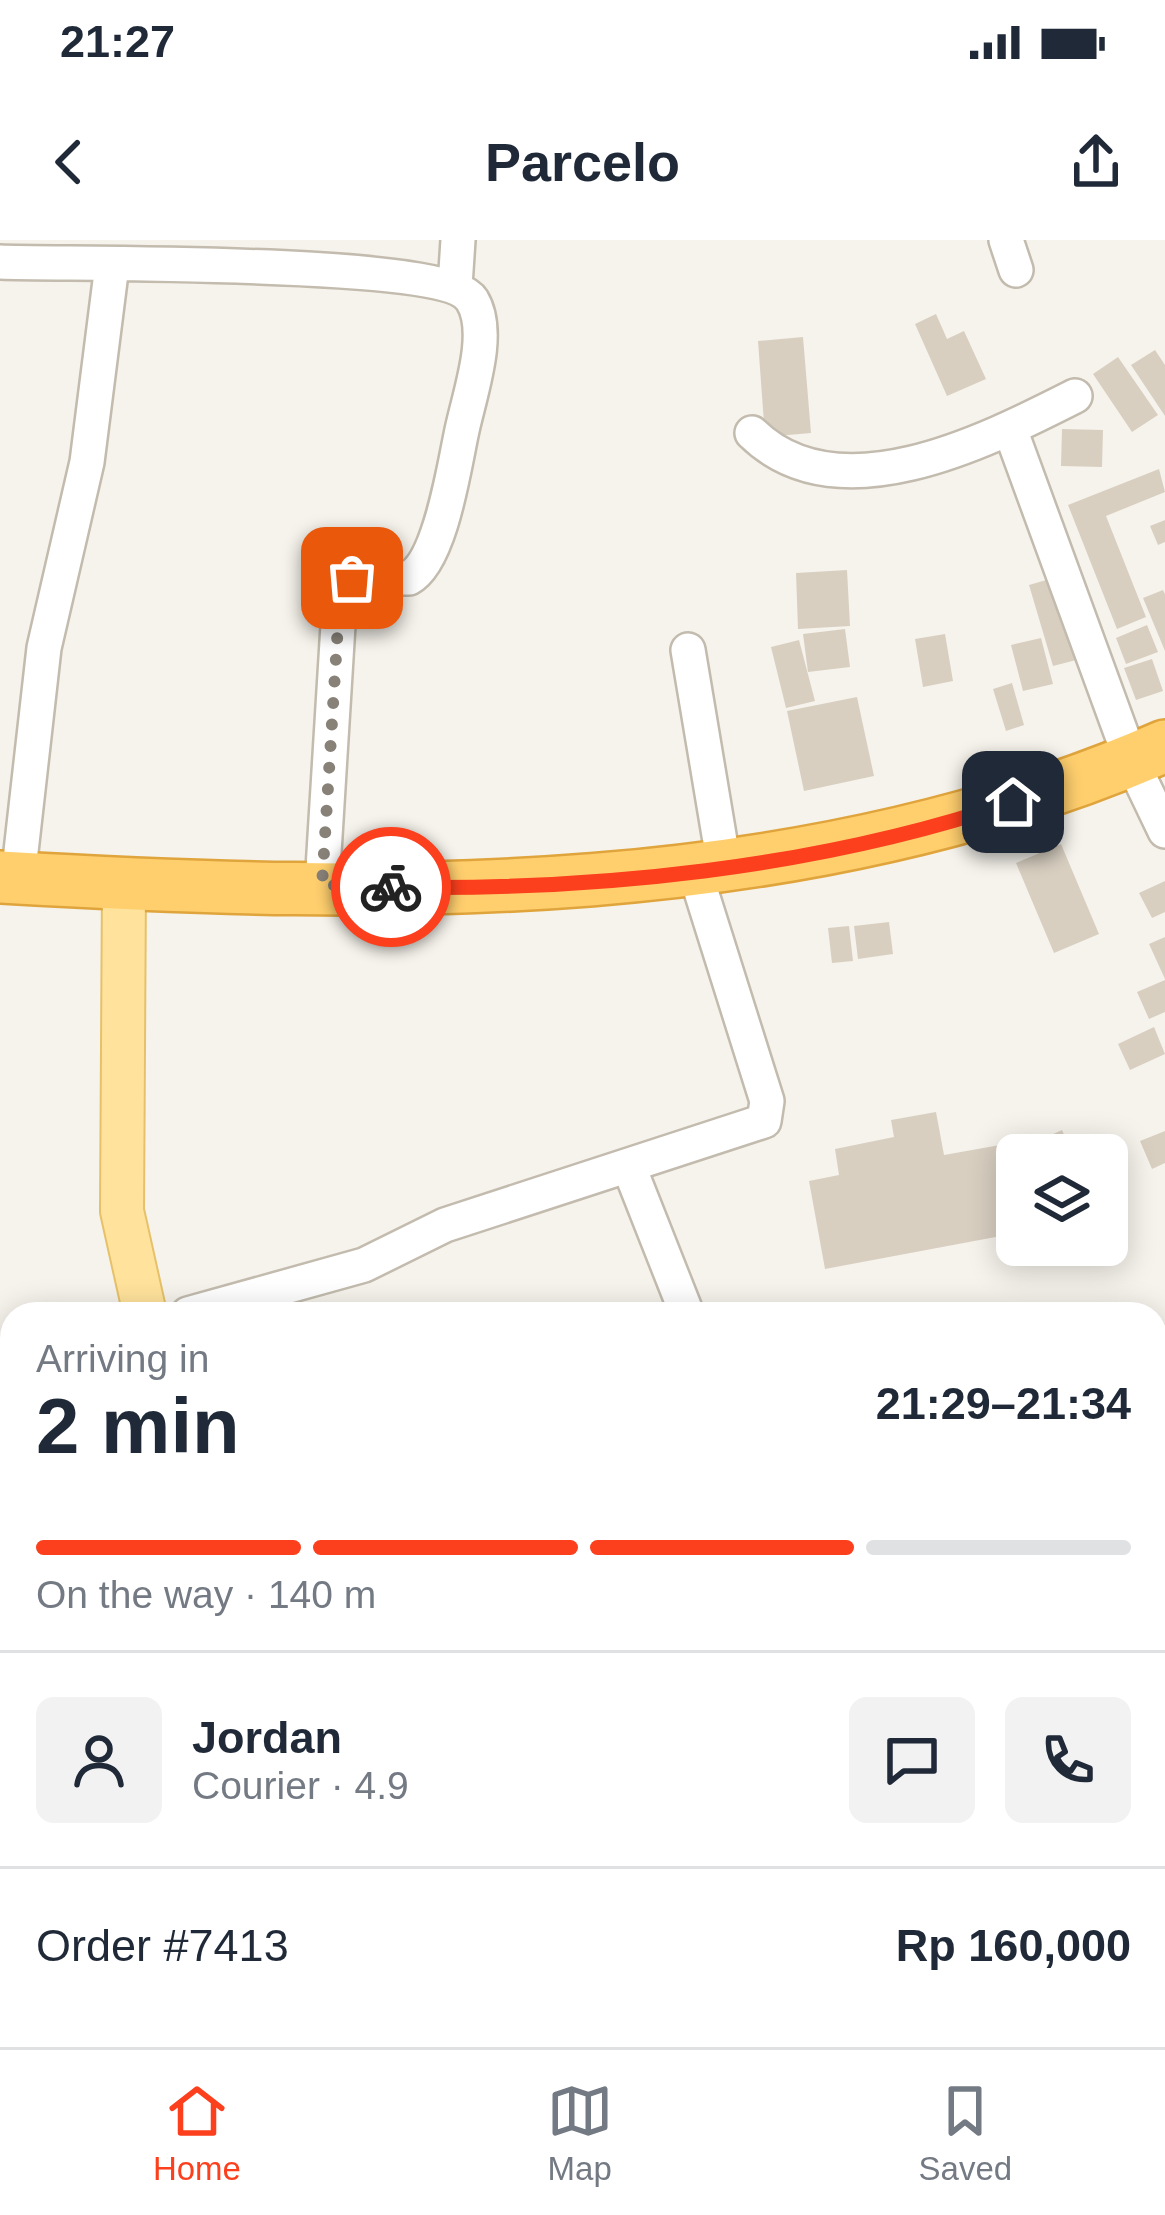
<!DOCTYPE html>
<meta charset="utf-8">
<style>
body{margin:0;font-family:Arial,sans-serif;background:#f2f2f3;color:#1f2937;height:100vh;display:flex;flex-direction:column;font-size:45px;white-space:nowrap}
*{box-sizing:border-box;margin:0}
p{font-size:39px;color:#747a83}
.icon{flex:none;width:66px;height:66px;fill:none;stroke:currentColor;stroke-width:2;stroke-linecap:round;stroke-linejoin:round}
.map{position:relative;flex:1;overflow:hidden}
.details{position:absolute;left:0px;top:1062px;width:1167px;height:747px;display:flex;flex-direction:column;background:#fff;border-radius:36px 36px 0 0;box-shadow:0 6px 30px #0003}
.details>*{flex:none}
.controls{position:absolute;left:996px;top:894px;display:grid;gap:24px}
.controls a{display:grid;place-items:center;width:132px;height:132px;border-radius:18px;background:#fff;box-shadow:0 6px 30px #0003;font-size:60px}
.pin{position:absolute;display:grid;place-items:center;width:102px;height:102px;color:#fff;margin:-51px;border-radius:24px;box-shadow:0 6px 18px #0006}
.courier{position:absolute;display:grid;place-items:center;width:120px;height:120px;margin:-60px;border:9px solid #fc3f1d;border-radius:50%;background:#fff;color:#222;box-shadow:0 3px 15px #0007}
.summary em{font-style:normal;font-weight:600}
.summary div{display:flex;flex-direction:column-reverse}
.summary{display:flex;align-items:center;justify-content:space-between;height:204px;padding:0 36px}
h1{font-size:78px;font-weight:600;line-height:90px}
.bar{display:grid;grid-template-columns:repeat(4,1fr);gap:18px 12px;align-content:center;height:144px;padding:0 36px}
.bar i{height:15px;border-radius:9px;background:#e0e1e3}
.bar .on{background:#fc3f1d}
.bar p{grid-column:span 4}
.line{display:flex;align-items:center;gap:30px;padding:0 36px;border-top:3px solid #e0e1e3}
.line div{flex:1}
.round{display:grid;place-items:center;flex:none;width:126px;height:126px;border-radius:18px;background:#f2f2f3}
.status{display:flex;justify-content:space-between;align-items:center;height:84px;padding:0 60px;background:#fff;direction:ltr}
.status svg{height:33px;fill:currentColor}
header{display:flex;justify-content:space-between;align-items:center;height:156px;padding:0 36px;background:#fff;font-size:54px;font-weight:600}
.dock{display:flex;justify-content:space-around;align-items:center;height:168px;border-top:3px solid #e0e1e3;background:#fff;font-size:33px;color:#747a83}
.dock a{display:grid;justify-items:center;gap:6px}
.dock .on{color:#fc3f1d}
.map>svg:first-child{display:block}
</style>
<div class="status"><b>21:27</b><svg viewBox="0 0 49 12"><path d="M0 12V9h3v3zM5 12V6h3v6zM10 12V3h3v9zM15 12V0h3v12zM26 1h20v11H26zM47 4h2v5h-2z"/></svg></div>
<header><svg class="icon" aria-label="back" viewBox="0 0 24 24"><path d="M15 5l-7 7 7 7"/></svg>Parcelo<svg class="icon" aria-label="share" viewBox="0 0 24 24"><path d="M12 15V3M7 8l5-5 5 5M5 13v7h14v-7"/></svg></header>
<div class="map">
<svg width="1165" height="1807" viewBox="0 0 1165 1807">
<rect width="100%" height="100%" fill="#f6f3ec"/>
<!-- building -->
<path fill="#d8cfc1" d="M936 74 947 99 964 91 986 139 947 156 915 84Z
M803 97 811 193 765 197 758 101Z
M1155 110 1165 125V176L1131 125Z
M1118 117 1158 175 1132 192 1093 134Z
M1062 189 1103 190 1102 227 1061 226Z
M1159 229 1165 252 1106 276 1146 377 1117 389 1068 265Z
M1165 280V302L1158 305 1150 286Z
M847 330 850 386 798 389 796 333Z
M1060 336 1084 418 1053 426 1029 345Z
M1163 350 1165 354V411L1143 358Z
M1147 385 1158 412 1126 424 1116 398Z
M845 389 850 427 808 432 803 394Z
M945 394 953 441 923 447 915 399Z
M1041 398 1053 444 1023 451 1011 405Z
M799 400 815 461 786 468 771 407Z
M1152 419 1163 451 1136 460 1124 428Z
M1012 443 1024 485 1006 491 993 449Z
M857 457 874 536 804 551 787 471Z
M1061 604 1099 694 1054 713 1016 623Z
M1165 641V672L1152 678 1139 653Z
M889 682 893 714 858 719 854 686Z
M849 686 853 721 832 723 828 688Z
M1165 697V739L1149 704Z
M1165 740V772L1149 779 1137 752Z
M1154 787 1165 814 1130 830 1118 804Z
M936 872 944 915 1017 902V993L825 1029 809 941 839 935 835 909 894 897 891 880Z
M1062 890 1073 915H1031L1027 906Z
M1165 891V923L1152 929 1140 901Z"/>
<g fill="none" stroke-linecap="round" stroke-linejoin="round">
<defs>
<path id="minor" d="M1006 0 1016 30
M0 22C66 25 446 18 472 60 493 94 468 158 461 195 454 228 440 322 409 338H353L340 353 322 645
M455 46 458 0
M1010 189 1131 520 1165 591
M752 193C838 277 986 201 1075 156
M688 410 724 625
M18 638 44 408 87 222 112 25
M629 927 687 1074
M188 1074 364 1025 445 985 764 881 767 861 694 629
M0 1453 12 1452
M755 1797 756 1807
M363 1807 413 1797
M558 1807 580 1797"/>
<path id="major" d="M124 644 122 971 145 1074
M463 1797 468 1807"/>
<path id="highway" d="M0 637C388 660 802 665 1165 506"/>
</defs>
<!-- minor casing -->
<use href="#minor" stroke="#c2bbae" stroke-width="38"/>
<!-- major casing -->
<use href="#major" stroke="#e6c16a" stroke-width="46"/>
<!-- highway casing -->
<use href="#highway" stroke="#e0a43c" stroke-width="56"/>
<!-- minor -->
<use href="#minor" stroke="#fff" stroke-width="33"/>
<!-- major -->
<use href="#major" stroke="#ffe39c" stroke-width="42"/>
<!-- highway -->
<use href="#highway" stroke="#ffcf6e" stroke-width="51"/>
</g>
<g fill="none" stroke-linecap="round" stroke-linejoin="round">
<!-- done -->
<path stroke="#878178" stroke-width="12" stroke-dasharray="0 21.6" d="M352 338 340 352 322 645 391 647"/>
<!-- route -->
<path stroke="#fc3f1d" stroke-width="15" d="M391 647C596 651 818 628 1013 562"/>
</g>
</svg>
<div class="controls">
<a><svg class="icon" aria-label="layers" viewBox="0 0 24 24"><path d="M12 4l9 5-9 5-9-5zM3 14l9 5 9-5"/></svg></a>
</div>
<div class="pin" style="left:352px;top:338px;background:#ea580c"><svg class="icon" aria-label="bag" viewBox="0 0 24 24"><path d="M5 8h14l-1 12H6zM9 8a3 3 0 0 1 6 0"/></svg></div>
<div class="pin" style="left:1013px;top:562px;background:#1f2937"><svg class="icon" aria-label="home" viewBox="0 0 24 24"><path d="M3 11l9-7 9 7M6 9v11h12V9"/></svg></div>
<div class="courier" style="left:391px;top:647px"><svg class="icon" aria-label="bike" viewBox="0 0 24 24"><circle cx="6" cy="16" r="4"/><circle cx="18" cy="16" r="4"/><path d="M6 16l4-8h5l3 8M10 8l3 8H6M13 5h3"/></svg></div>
<section class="details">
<div class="summary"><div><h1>2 min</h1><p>Arriving in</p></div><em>21:29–21:34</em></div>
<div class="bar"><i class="on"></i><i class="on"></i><i class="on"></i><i></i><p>On the way · 140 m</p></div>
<div class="line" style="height:216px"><a class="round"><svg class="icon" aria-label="person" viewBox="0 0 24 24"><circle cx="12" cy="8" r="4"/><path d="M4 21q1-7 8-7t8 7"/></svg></a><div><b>Jordan</b><p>Courier · 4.9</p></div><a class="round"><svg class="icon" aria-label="chat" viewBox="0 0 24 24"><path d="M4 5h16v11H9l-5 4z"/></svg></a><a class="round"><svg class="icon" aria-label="phone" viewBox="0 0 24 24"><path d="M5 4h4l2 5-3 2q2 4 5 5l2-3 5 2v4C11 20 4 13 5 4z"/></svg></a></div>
<div class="line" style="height:156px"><div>Order #7413</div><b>Rp 160,000</b></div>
</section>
</div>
<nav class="dock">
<a class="on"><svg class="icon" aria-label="home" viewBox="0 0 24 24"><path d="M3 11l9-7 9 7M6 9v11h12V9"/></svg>Home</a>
<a><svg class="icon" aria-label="map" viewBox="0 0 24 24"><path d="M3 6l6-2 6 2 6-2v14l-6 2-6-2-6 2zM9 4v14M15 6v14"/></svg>Map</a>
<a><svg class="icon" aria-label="saved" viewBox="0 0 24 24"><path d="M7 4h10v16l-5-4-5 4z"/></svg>Saved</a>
</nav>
